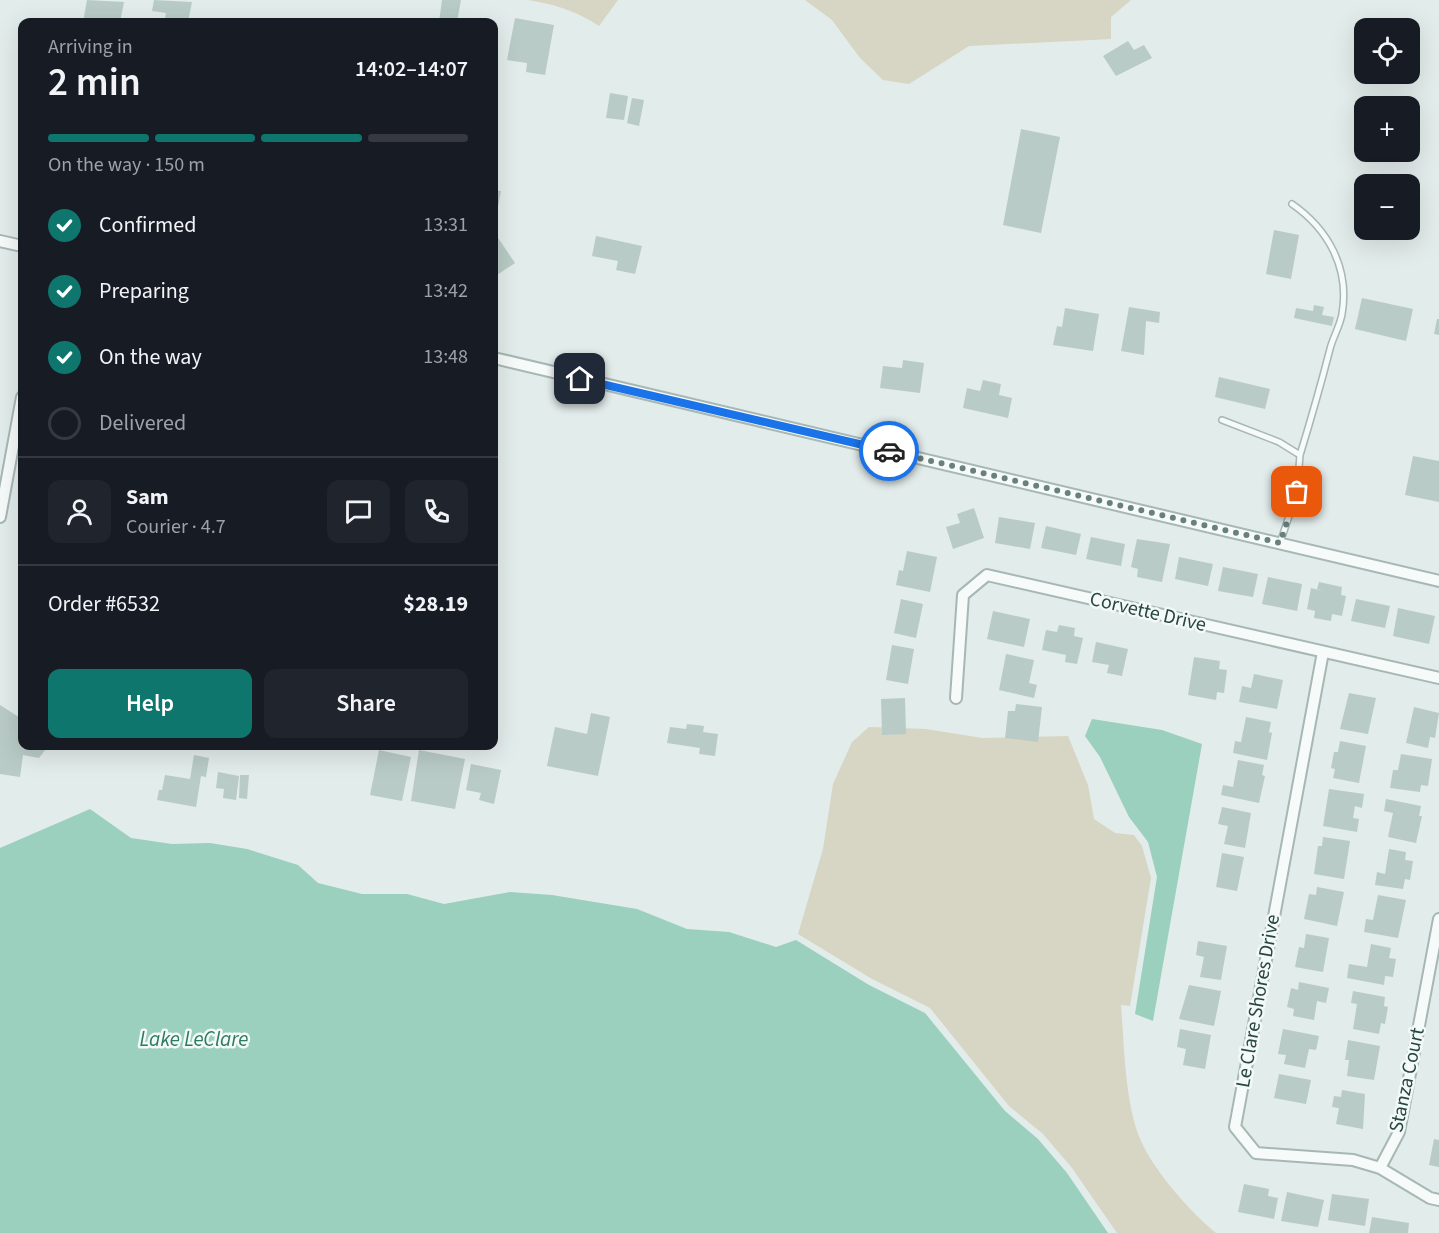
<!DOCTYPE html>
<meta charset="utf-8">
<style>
body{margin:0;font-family:"Source Sans 3",sans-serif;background:#20242c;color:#f1f3f6;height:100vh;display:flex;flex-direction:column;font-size:22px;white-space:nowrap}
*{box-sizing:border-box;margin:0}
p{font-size:20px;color:#9ea1a6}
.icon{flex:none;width:33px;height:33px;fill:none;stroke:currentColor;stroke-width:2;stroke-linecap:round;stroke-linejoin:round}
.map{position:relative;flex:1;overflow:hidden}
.panel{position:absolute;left:18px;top:18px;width:480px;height:732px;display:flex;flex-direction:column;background:#171b24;border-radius:12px;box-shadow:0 6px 24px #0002}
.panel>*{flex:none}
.tools{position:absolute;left:1354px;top:18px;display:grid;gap:12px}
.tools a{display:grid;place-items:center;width:66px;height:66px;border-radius:12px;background:#171b24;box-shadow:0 6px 24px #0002;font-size:30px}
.pin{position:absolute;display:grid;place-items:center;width:51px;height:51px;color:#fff;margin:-26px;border-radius:12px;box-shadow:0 3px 9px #0006}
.courier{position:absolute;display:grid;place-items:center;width:60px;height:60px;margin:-30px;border:4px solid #1a73e8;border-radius:50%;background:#fff;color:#222;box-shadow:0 2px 8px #0007}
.summary em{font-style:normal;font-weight:600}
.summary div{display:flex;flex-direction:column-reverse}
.summary{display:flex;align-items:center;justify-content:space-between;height:102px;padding:0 30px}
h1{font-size:39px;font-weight:600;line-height:45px}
.bar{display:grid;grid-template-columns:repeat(4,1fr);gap:9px 6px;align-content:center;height:72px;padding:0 30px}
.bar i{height:8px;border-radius:4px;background:#363941}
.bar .active{background:#0f766e}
.bar p{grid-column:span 4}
.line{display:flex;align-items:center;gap:15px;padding:0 30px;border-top:2px solid #363941}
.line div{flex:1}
.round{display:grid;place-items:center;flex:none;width:63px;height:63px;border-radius:12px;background:#20242c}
ol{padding:0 30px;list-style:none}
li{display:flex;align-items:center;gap:18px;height:66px}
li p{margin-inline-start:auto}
li .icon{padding:6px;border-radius:50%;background:#0f766e;color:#fff;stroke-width:4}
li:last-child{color:#9ea1a6}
li i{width:33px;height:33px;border:3px solid #363941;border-radius:50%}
.action{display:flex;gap:12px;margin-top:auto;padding:12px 30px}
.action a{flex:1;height:69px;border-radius:12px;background:#0f766e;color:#fff;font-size:24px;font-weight:600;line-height:69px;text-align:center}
.action a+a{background:#20242c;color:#f1f3f6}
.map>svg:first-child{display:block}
</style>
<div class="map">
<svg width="1439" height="1233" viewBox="0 0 1439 1233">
<rect width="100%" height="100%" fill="#e2ecea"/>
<!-- green -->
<path fill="#d7d5c3" d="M528 0H618L599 26C577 11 554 4 528 0Z
M805 0H1131L1111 17V39L969 46 909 84 883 80 860 58 832 20Z
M869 727 926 729 982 738 1068 736 1088 785 1094 819 1115 833 1134 835 1142 846 1151 878 1130 1006 1121 1005C1124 1043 1125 1106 1141 1141 1155 1172 1190 1212 1216 1233H1117L1072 1168 1043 1134 1009 1106 930 1008 872 979 798 934 823 849 833 784 852 742Z"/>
<!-- water -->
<path fill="#9ad0bd" d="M1092 719 1162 730 1202 744 1153 1021 1135 1014 1157 877 1148 842 1129 817 1100 757 1085 736Z
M90 809 131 838 172 844 210 843 247 849 298 865 318 883 362 894H407L444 904 510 892 552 895 637 909 687 929 729 932 776 947 796 940 869 985 925 1013 1005 1111 1038 1139 1067 1173 1108 1233H0V848Z"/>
<!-- building -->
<path fill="#b9cbc6" d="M87 0 124 2 120 22H83Z
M154 0 192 2 188 22H164L166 13 152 11Z
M442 0H461L457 22H439Z
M515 18 554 25 545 75 526 72 527 63 507 60Z
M1128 41 1134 50 1144 45 1152 58 1116 76 1103 56Z
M610 93 628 96 624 120 606 118Z
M632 98 644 100 639 126 627 123Z
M1021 129 1060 137 1041 233 1003 225Z
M494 190 501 191 498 207 494 206Z
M1274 230 1299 235 1291 279 1266 274Z
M494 232 515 263 494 277Z
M596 236 642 246 635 274 616 270 618 261 592 256Z
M1362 298 1413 309 1406 341 1355 329Z
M1314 305 1324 307 1322 315 1334 317 1332 326 1294 318 1296 308 1313 311Z
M1129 307 1160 312 1159 323 1146 321 1144 355 1121 351Z
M1065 308 1099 314 1093 351 1053 345 1057 326 1062 327Z
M1437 319H1439V335L1434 334Z
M903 360 924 363 920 393 880 388 883 366 902 368Z
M1219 377 1270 389 1265 409 1215 397Z
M983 380 1001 384 999 395 1012 398 1008 418 963 408 967 388 980 391Z
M1413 456 1439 461V502L1405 495Z
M974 508 984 538 953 549 946 527 960 523 957 514Z
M999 517 1035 523 1030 549 995 543Z
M1046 526 1081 534 1076 555 1041 548Z
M1091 537 1125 544 1121 566 1086 559Z
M1137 539 1170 544 1162 582 1137 577 1138 569 1131 567Z
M907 551 937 557 930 592 896 585 899 570 903 571Z
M1179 557 1213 564 1208 586 1175 579Z
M1223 567 1258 574 1253 597 1218 591Z
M1268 577 1302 584 1297 611 1262 604Z
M1319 582 1342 587 1341 595 1346 596 1342 616 1332 614 1331 621 1314 618 1315 611 1307 609 1311 588 1323 591 1317 589Z
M901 599 923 604 916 638 894 633Z
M1356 599 1390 606 1385 628 1351 621Z
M1398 608 1435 616 1429 644 1393 636Z
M993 611 1030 619 1024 647 987 639Z
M1059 625 1075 628 1074 636 1083 638 1077 664 1065 662 1066 655 1042 650 1046 630 1057 632Z
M1096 642 1128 649 1122 676 1107 673 1109 665 1092 662Z
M892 645 914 649 908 684 886 680Z
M1006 654 1034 660 1029 683 1037 685 1034 698 999 690Z
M1194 657 1220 661 1219 669 1227 670 1224 693 1217 692 1216 700 1188 695Z
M1254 674 1283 680 1277 709 1239 702 1242 686 1251 688Z
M1349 693 1376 698 1368 734 1340 729Z
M905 698 906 734 882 735 881 699Z
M1016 704 1042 707 1038 742 1005 738 1008 711H1015Z
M0 705 22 719V746H48L39 758 23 755 20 777 0 774Z
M1414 707 1439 713 1435 738 1430 737 1428 748 1406 743Z
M591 713 610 717 598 776 547 766 555 727 587 734Z
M1246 717 1271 722 1269 732 1272 733 1267 760 1233 753 1235 741 1241 742Z
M687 724 704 726 703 732 718 734 715 756 699 754 700 748 667 743 670 727 686 729Z
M1340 741 1366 746 1359 783 1333 778 1335 769 1331 768 1334 752H1338Z
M379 750 411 757 402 801 370 795Z
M419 750 465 759 455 809 411 801Z
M1401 754 1432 759 1428 786 1421 785 1420 792 1390 788 1393 770H1398Z
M194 755 209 758 206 777 201 776 196 807 157 800 159 790H162L165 775 190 779Z
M1238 760 1264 765 1262 775 1265 776 1259 803 1221 795 1223 785 1233 787Z
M471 764 501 770 494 804 479 800 481 793 466 790Z
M218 772 239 776 236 800 223 798 224 789 216 788Z
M240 775H249L247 799 239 798Z
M1329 789 1364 794 1362 808 1355 806 1353 818 1359 819 1357 832 1323 826Z
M1386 799 1421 806 1419 816H1422L1416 843 1388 837 1393 813 1384 811Z
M1222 807 1251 813 1245 848 1224 844 1228 826 1218 824Z
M1323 837 1350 841 1344 879 1314 874 1318 846H1322Z
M1389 849 1406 852 1405 860 1413 861 1410 880 1405 879 1403 889 1375 885 1377 872 1385 874Z
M1222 853 1244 857 1237 891 1216 887Z
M1317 887 1344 892 1337 926 1304 919 1309 894 1316 895Z
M1378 895 1406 900 1398 938 1364 932 1366 919 1373 920Z
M1306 934 1329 938 1323 972 1295 967 1299 947 1304 948Z
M1198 941 1227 946 1221 980 1200 977 1204 957 1196 955Z
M1371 944 1391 948 1389 958 1396 959 1393 977 1385 976 1384 985 1347 978 1349 964 1367 967Z
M1299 982 1329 988 1326 1003 1317 1001 1314 1020 1293 1016 1294 1009 1287 1007 1291 988 1298 990Z
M1189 985 1221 991 1214 1026 1179 1019Z
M1353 991 1385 997 1384 1006 1388 1007 1385 1024 1381 1023 1379 1034 1353 1029 1357 1004 1351 1003Z
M1180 1029 1211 1035 1205 1069 1183 1065 1186 1049 1177 1047Z
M1283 1029 1319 1036 1316 1050 1309 1049 1305 1068 1284 1064 1286 1055 1278 1054Z
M1348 1040 1380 1046 1374 1080 1347 1076 1349 1060H1345Z
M1279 1074 1311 1080 1306 1104 1274 1098Z
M1342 1090 1365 1094 1363 1129 1336 1124 1339 1108 1332 1107 1334 1096 1341 1097Z
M1434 1139 1439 1140V1167L1429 1165Z
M1244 1184 1269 1189 1268 1196 1278 1198 1274 1219 1238 1212Z
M1287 1192 1324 1200 1318 1227 1281 1221Z
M1332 1194 1369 1199 1365 1226 1328 1220Z
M1372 1217 1409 1223 1408 1233H1369Z"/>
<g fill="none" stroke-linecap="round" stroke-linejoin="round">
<defs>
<path id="lane" d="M1292 204C1328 229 1350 268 1342 314 1340 326 1333 337 1330 349 1321 384 1311 419 1300 455
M1222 420 1279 442 1300 455 1297 492 1280 543"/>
<path id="street" d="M0 241 22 246
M494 358 1439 581
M0 517 22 397
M1323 652 1235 1127 1256 1153 1353 1160 1380 1168 1430 1198 1439 1200
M956 698 963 595 987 575 1439 678
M1380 1168 1399 1132 1439 919"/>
</defs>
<!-- lane casing -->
<use href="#lane" stroke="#a6b7b4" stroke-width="8"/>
<!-- street casing -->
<use href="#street" stroke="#a6b7b4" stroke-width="14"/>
<!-- lane -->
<use href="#lane" stroke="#f6faf9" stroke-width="5"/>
<!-- street -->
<use href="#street" stroke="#f6faf9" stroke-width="10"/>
</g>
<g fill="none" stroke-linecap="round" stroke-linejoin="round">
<!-- done -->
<path stroke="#69817c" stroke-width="6" stroke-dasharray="0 10.8" d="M889 451 1280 543 1297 492"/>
<!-- route -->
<path stroke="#1a73e8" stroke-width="8" d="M580 379 889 451"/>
</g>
<g text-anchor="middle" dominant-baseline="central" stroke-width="5" stroke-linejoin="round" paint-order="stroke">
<!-- street labels -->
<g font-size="20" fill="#284740" stroke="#f3f9f7">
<text transform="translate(1148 612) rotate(13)">Corvette Drive</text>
<text transform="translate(1258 1001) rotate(-80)">Le Clare Shores Drive</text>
<text transform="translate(1407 1080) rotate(-78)">Stanza Court</text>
</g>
<!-- water labels -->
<g font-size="21" font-style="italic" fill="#2c7a62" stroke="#f3f9f7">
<text x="194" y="1039">Lake LeClare</text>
</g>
</g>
</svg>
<div class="tools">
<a><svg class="icon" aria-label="locate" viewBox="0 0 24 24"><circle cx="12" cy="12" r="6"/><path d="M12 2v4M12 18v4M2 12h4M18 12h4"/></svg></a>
<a>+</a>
<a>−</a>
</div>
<div class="pin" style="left:1297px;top:492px;background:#ea580c"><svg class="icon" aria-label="bag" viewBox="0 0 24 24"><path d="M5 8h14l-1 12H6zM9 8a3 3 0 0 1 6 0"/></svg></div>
<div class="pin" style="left:580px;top:379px;background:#1f2937"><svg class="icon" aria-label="home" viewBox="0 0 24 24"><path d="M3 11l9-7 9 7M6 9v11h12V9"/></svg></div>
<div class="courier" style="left:889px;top:451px"><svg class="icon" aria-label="car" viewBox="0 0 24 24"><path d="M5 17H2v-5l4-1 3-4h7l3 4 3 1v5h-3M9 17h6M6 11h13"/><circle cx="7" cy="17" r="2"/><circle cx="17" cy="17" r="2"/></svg></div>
<section class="panel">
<div class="summary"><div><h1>2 min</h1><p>Arriving in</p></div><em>14:02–14:07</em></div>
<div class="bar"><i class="active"></i><i class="active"></i><i class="active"></i><i></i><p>On the way · 150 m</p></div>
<ol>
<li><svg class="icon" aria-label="check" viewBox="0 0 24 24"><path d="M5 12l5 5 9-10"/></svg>Confirmed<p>13:31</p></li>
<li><svg class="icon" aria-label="check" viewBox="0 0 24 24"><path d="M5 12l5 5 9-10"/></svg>Preparing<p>13:42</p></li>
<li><svg class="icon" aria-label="check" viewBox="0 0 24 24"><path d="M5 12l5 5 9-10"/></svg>On the way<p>13:48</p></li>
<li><i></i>Delivered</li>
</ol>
<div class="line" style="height:108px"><a class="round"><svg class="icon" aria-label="person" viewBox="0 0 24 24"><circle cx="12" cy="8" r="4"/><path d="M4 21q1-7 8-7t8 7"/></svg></a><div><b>Sam</b><p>Courier · 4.7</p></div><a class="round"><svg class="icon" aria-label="chat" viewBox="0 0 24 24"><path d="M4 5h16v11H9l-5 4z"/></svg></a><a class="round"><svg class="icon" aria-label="phone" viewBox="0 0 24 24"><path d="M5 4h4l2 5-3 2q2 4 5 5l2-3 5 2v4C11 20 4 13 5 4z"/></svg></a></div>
<div class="line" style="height:78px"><div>Order #6532</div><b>$28.19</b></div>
<div class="action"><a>Help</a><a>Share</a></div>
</section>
</div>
